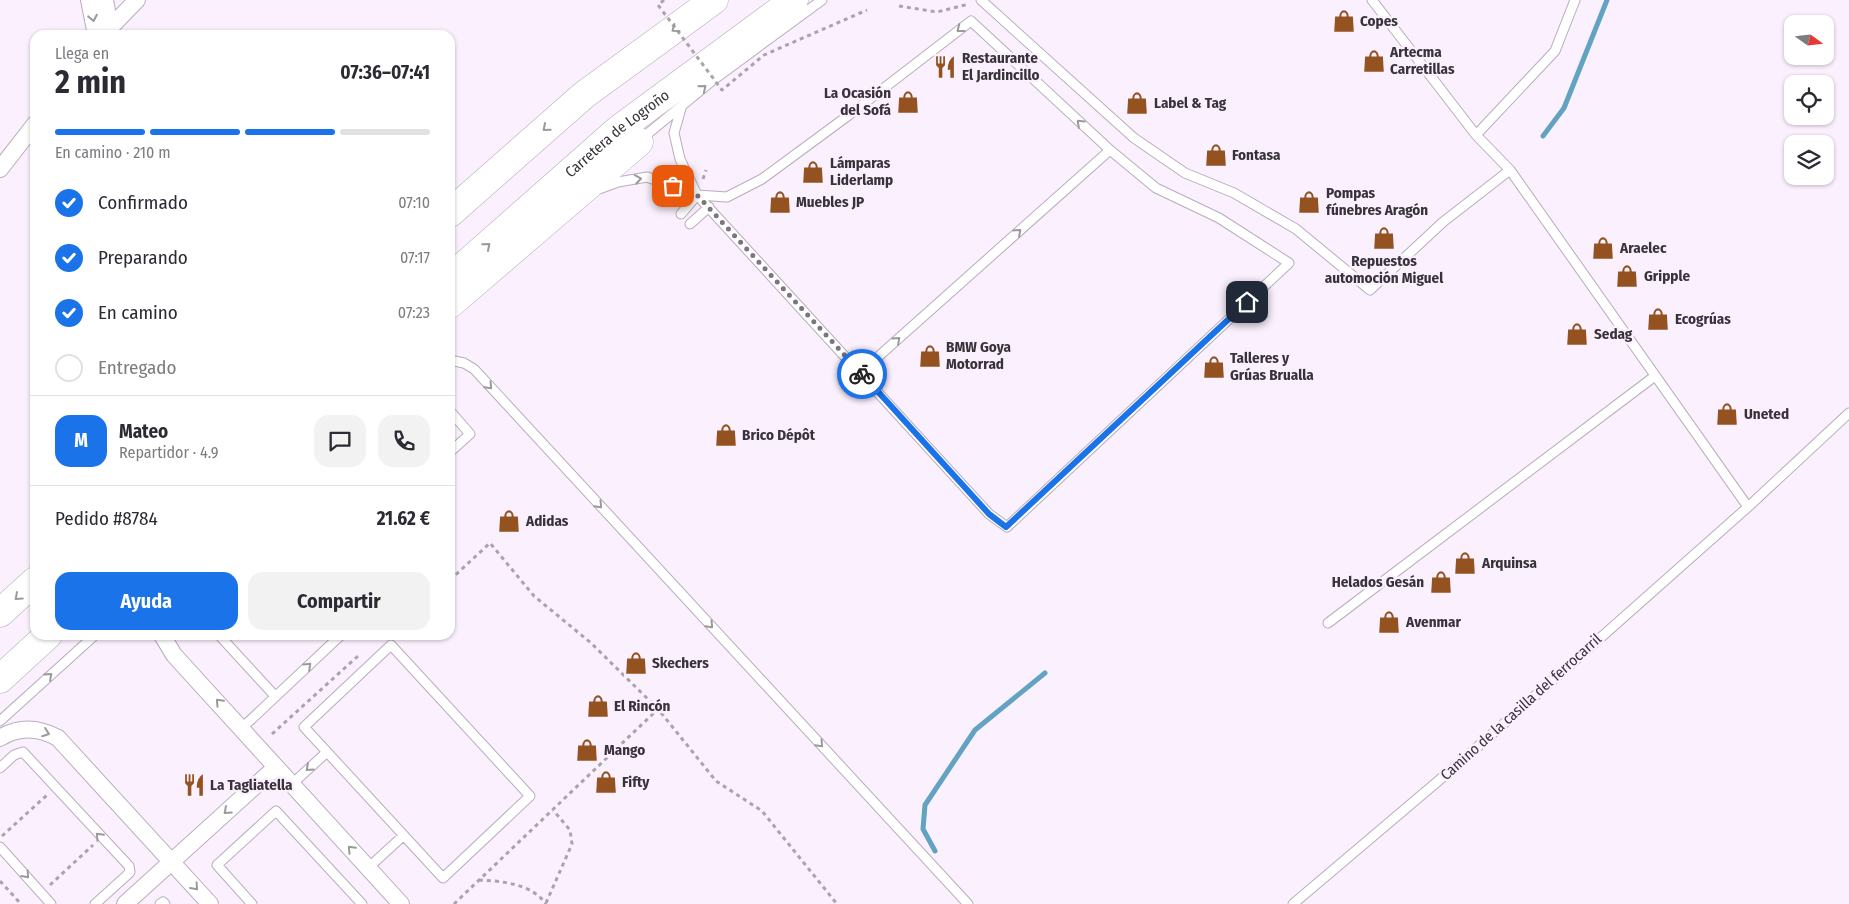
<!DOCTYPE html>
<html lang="es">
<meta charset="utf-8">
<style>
body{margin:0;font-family:"Fira Sans Condensed",sans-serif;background:#f2f2f3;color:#2b2b33;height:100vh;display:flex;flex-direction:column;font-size:19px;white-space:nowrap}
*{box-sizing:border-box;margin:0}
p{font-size:16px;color:#7c7c81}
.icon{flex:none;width:28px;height:28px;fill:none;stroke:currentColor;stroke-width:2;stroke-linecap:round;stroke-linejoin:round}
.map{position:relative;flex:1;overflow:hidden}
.details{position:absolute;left:30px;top:30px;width:425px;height:610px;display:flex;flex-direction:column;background:#fff;border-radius:15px;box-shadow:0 1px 4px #0004}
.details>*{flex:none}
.needle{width:32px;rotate:105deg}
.fabs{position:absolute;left:1784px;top:15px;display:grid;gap:10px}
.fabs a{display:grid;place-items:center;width:50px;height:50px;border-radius:10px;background:#fff;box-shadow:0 1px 4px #0004;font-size:25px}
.pin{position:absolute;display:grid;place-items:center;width:42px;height:42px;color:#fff;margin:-21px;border-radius:10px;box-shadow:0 2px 8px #0006}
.courier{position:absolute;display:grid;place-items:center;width:50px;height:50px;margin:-25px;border:4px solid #1a73e8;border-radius:50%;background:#fff;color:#222;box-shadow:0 1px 6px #0007}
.headline em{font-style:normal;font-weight:700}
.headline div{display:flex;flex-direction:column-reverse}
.headline{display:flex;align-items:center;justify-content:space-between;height:85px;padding:0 25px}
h1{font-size:32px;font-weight:700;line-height:38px}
.bar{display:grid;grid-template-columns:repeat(4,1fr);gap:8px 5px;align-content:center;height:60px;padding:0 25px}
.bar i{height:6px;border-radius:4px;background:#e1e1e2}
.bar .selected{background:#1a73e8}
.bar p{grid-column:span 4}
.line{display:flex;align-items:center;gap:12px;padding:0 25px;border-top:1px solid #e1e1e2}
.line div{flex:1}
.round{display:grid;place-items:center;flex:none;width:52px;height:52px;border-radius:15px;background:#f2f2f3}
ol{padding:0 25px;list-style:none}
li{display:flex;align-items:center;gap:15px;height:55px}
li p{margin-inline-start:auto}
li .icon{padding:5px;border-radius:50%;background:#1a73e8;color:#fff;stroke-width:4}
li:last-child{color:#7c7c81}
li i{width:28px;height:28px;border:2px solid #e1e1e2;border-radius:50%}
.cta{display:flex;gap:10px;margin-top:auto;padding:10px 25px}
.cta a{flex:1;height:58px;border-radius:15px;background:#1a73e8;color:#fff;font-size:20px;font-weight:700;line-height:58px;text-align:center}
.cta a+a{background:#f2f2f3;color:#2b2b33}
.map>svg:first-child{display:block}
</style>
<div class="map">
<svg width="1849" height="904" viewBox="0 0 1849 904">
<rect width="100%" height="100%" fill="#fbf0fe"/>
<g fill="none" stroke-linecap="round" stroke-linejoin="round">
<!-- stream -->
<path stroke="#61a3c1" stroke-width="5" d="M1543 136 1564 108 1607 0
M935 851 923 829 925 805 975 730 1045 673"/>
<defs>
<path id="service" d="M981 0 1134 138 1185 173 1234 193 1296 229 1370 290 1443 222 1510 170
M1372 0 1476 135 1510 170 1748 507
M682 105 674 133 680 159 697 195 989 514 1007 527 1289 263 1219 218 1156 188 1110 150
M1476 135 1555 51 1575 0
M640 140 713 80 822 0
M599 189 618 182 647 177 697 195 727 197 762 179 849 115 971 21 1110 150 861 372
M681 214 697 195
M690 224 709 207
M450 360 464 363 474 369 968 904
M450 411 470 434 450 452
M1328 623 1655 376
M219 635 275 696
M391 645 530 796 443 878 304 727Z
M0 721 95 635
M242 728 341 635
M0 768 14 755 23 752 129 866 130 872 126 876 95 904
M292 784 327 752
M0 847 51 904
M368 868 403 836
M160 904 163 902 165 904
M252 904 217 865 276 811 362 904
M1293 904 1457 765 1748 507 1849 413"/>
<path id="minor" d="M89 0 96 35
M105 0 110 28
M103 35 137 0
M0 169 35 124
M162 635 174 655 401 904
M0 738C19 726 38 727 58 738L210 904
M125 904 276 767"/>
<g id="trunk">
<path d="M450 213 584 95 714 0"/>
<path id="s1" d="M450 278 619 129 794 0"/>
<path d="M450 304 639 142"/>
<path d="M0 613 35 581"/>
<path d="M0 679 48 635"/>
</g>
</defs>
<!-- service casing -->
<use href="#service" stroke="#b9acbd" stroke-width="11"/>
<!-- minor casing -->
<use href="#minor" stroke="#b9acbd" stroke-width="18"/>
<!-- trunk casing -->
<use href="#trunk" stroke="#b9acbd" stroke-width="29"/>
<!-- path -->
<path stroke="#aba2ad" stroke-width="3" stroke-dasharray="4 4" stroke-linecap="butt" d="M899 6 937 12 969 4
M703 179 706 170
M450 580 490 543 534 596 591 643 658 709 716 781 762 811 837 904
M272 734 358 656
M2 836 47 795
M479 880C502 881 532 884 546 904
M0 881 21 904
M50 885 93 845
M546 903 572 844 570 830 553 810
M454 904 658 709"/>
<!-- service -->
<use href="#service" stroke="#fff" stroke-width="9"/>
<!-- minor -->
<use href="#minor" stroke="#fff" stroke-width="16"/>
<!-- trunk -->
<use href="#trunk" stroke="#fff" stroke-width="28"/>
<!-- path-bridge -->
<path stroke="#aba2ad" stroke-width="3" stroke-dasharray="4 4" stroke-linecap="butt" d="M664 0 658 5 722 90 764 55 867 10"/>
</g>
<!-- one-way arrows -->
<defs><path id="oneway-chevron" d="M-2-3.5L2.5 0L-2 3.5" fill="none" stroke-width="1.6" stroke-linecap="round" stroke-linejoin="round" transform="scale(1.25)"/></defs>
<g stroke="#9c999c">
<use href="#oneway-chevron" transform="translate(93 18) rotate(79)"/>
<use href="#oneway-chevron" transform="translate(675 29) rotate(144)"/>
<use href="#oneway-chevron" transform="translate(960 29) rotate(142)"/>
<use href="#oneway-chevron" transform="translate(703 88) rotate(-39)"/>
<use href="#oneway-chevron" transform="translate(1080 123) rotate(-137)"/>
<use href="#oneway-chevron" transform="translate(546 128) rotate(139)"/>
<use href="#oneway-chevron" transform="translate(638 179) rotate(-9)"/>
<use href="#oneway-chevron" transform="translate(1018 232) rotate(-42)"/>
<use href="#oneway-chevron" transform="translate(487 246) rotate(-41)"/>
<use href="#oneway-chevron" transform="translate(897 340) rotate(-42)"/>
<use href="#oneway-chevron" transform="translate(489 386) rotate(47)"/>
<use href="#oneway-chevron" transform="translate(599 505) rotate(47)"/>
<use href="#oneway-chevron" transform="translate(18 597) rotate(138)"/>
<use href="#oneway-chevron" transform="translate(710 625) rotate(47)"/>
<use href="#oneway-chevron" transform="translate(308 666) rotate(-43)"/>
<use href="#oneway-chevron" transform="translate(49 676) rotate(-42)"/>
<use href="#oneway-chevron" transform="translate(219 702) rotate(-133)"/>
<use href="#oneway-chevron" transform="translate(46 733) rotate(20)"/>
<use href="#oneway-chevron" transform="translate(820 744) rotate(47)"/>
<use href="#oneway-chevron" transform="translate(309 768) rotate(138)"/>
<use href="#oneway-chevron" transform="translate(227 811) rotate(138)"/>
<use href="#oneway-chevron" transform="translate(99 836) rotate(-133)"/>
<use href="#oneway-chevron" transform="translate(351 849) rotate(-133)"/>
<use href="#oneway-chevron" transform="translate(26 875) rotate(48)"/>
<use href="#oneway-chevron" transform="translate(195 887) rotate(48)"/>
</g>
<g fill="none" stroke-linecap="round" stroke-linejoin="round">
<!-- done -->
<path stroke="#7c757f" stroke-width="5" stroke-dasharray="0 9" d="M673 186 697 195 862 374"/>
<!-- route -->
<path stroke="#1a73e8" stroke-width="6" d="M862 374 989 514 1006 527 1247 302"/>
</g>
<!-- icons -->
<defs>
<symbol id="shop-bare" viewBox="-9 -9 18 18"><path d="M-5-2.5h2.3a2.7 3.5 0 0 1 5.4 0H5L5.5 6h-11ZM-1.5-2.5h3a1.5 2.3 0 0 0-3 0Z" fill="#945221" stroke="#fbf0fe" stroke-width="2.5" paint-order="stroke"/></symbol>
<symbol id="restaurant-bare" viewBox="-9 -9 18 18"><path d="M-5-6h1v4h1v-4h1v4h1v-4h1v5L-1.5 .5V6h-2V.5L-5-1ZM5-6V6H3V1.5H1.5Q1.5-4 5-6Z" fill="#945221" stroke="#fbf0fe" stroke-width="2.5" paint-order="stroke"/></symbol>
</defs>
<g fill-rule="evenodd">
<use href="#shop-bare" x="1328" y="5" width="32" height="32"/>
<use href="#shop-bare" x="1358" y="45" width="32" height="32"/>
<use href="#restaurant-bare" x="929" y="51" width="32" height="32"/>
<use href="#shop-bare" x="892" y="86" width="32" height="32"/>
<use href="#shop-bare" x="1121" y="87" width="32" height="32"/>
<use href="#shop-bare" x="1200" y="139" width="32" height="32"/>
<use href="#shop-bare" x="797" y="156" width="32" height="32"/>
<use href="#shop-bare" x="764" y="186" width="32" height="32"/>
<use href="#shop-bare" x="1293" y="186" width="32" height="32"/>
<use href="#shop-bare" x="1368" y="222" width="32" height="32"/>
<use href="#shop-bare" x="1587" y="232" width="32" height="32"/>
<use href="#shop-bare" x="1611" y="260" width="32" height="32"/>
<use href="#shop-bare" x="1642" y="303" width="32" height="32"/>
<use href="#shop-bare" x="1561" y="318" width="32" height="32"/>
<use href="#shop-bare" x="914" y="340" width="32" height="32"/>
<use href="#shop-bare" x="1198" y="351" width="32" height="32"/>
<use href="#shop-bare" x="1711" y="398" width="32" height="32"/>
<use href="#shop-bare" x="710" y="419" width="32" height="32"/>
<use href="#shop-bare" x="493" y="505" width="32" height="32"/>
<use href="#shop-bare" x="1449" y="547" width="32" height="32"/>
<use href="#shop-bare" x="1425" y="566" width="32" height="32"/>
<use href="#shop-bare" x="1373" y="606" width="32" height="32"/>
<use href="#shop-bare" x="620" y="647" width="32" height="32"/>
<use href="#shop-bare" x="582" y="690" width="32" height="32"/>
<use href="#shop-bare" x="571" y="734" width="32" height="32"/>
<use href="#shop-bare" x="590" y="766" width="32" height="32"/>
<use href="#restaurant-bare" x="178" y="769" width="32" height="32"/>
</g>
<g text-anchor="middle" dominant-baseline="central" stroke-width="5" stroke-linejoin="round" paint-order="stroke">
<!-- poi labels -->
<g font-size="15" font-weight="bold" fill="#38333a" stroke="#fbf0fe" text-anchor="start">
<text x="1360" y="21">Copes</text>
<text x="1390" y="52">Artecma<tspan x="1390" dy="17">Carretillas</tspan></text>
<text x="962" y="58">Restaurante<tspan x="962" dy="17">El Jardincillo</tspan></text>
<text x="891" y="93" text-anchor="end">La Ocasión<tspan x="891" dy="17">del Sofá</tspan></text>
<text x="1154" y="103">Label &amp; Tag</text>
<text x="1232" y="155">Fontasa</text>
<text x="830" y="163">Lámparas<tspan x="830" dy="17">Liderlamp</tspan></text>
<text x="1326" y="193">Pompas<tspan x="1326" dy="17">fúnebres Aragón</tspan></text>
<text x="796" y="202">Muebles JP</text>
<text x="1620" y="248">Araelec</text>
<text x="1384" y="261" text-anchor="middle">Repuestos<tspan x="1384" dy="17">automoción Miguel</tspan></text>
<text x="1644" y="276">Gripple</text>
<text x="1675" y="319">Ecogrúas</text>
<text x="1594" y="334">Sedag</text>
<text x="946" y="347">BMW Goya<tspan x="946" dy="17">Motorrad</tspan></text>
<text x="1230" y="358">Talleres y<tspan x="1230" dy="17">Grúas Brualla</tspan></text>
<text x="1744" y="414">Uneted</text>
<text x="742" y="435">Brico Dépôt</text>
<text x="526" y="521">Adidas</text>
<text x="1482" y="563">Arquinsa</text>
<text x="1424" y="582" text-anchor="end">Helados Gesán</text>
<text x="1406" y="622">Avenmar</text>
<text x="652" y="663">Skechers</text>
<text x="614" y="706">El Rincón</text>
<text x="604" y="750">Mango</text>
<text x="622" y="782">Fifty</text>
<text x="210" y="785">La Tagliatella</text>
</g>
<!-- street labels -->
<g font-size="15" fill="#38333a" stroke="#fbf0fe">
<text stroke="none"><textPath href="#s1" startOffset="221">Carretera de Logroño</textPath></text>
<text transform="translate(1521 707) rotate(-42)">Camino de la casilla del ferrocarril</text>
</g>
</g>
</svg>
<div class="fabs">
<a><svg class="needle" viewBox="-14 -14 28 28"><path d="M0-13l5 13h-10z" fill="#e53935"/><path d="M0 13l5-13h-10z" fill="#7c7c81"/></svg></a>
<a><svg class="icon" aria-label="locate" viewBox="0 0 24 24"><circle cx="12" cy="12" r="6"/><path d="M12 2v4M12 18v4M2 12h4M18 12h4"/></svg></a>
<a><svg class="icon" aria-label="layers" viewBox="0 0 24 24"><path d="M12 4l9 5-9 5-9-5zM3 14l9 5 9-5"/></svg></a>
</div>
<div class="pin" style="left:673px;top:186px;background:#ea580c"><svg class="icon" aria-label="bag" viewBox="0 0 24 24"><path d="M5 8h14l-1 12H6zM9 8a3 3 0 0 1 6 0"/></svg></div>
<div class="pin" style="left:1247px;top:302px;background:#1f2937"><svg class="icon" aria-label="home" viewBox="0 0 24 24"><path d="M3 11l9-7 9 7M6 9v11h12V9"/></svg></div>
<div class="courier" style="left:862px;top:374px"><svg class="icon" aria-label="bike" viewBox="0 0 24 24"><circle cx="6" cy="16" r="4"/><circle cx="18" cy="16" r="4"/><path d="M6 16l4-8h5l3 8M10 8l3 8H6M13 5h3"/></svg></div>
<section class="details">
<div class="headline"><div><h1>2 min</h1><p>Llega en</p></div><em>07:36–07:41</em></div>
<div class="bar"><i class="selected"></i><i class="selected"></i><i class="selected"></i><i></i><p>En camino · 210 m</p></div>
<ol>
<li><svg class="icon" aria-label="check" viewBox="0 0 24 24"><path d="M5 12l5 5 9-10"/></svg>Confirmado<p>07:10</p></li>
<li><svg class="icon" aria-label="check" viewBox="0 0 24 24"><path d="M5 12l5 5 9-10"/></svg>Preparando<p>07:17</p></li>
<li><svg class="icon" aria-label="check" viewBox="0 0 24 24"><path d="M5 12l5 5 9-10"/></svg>En camino<p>07:23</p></li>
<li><i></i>Entregado</li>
</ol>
<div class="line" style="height:90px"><b class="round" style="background:#1a73e8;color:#fff">M</b><div><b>Mateo</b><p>Repartidor · 4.9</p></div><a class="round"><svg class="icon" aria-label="chat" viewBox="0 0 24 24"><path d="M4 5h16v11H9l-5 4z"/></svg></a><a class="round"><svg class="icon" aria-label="phone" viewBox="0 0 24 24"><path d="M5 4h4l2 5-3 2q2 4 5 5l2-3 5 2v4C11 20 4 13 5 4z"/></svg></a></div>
<div class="line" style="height:65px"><div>Pedido #8784</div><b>21.62 €</b></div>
<div class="cta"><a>Ayuda</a><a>Compartir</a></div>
</section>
</div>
